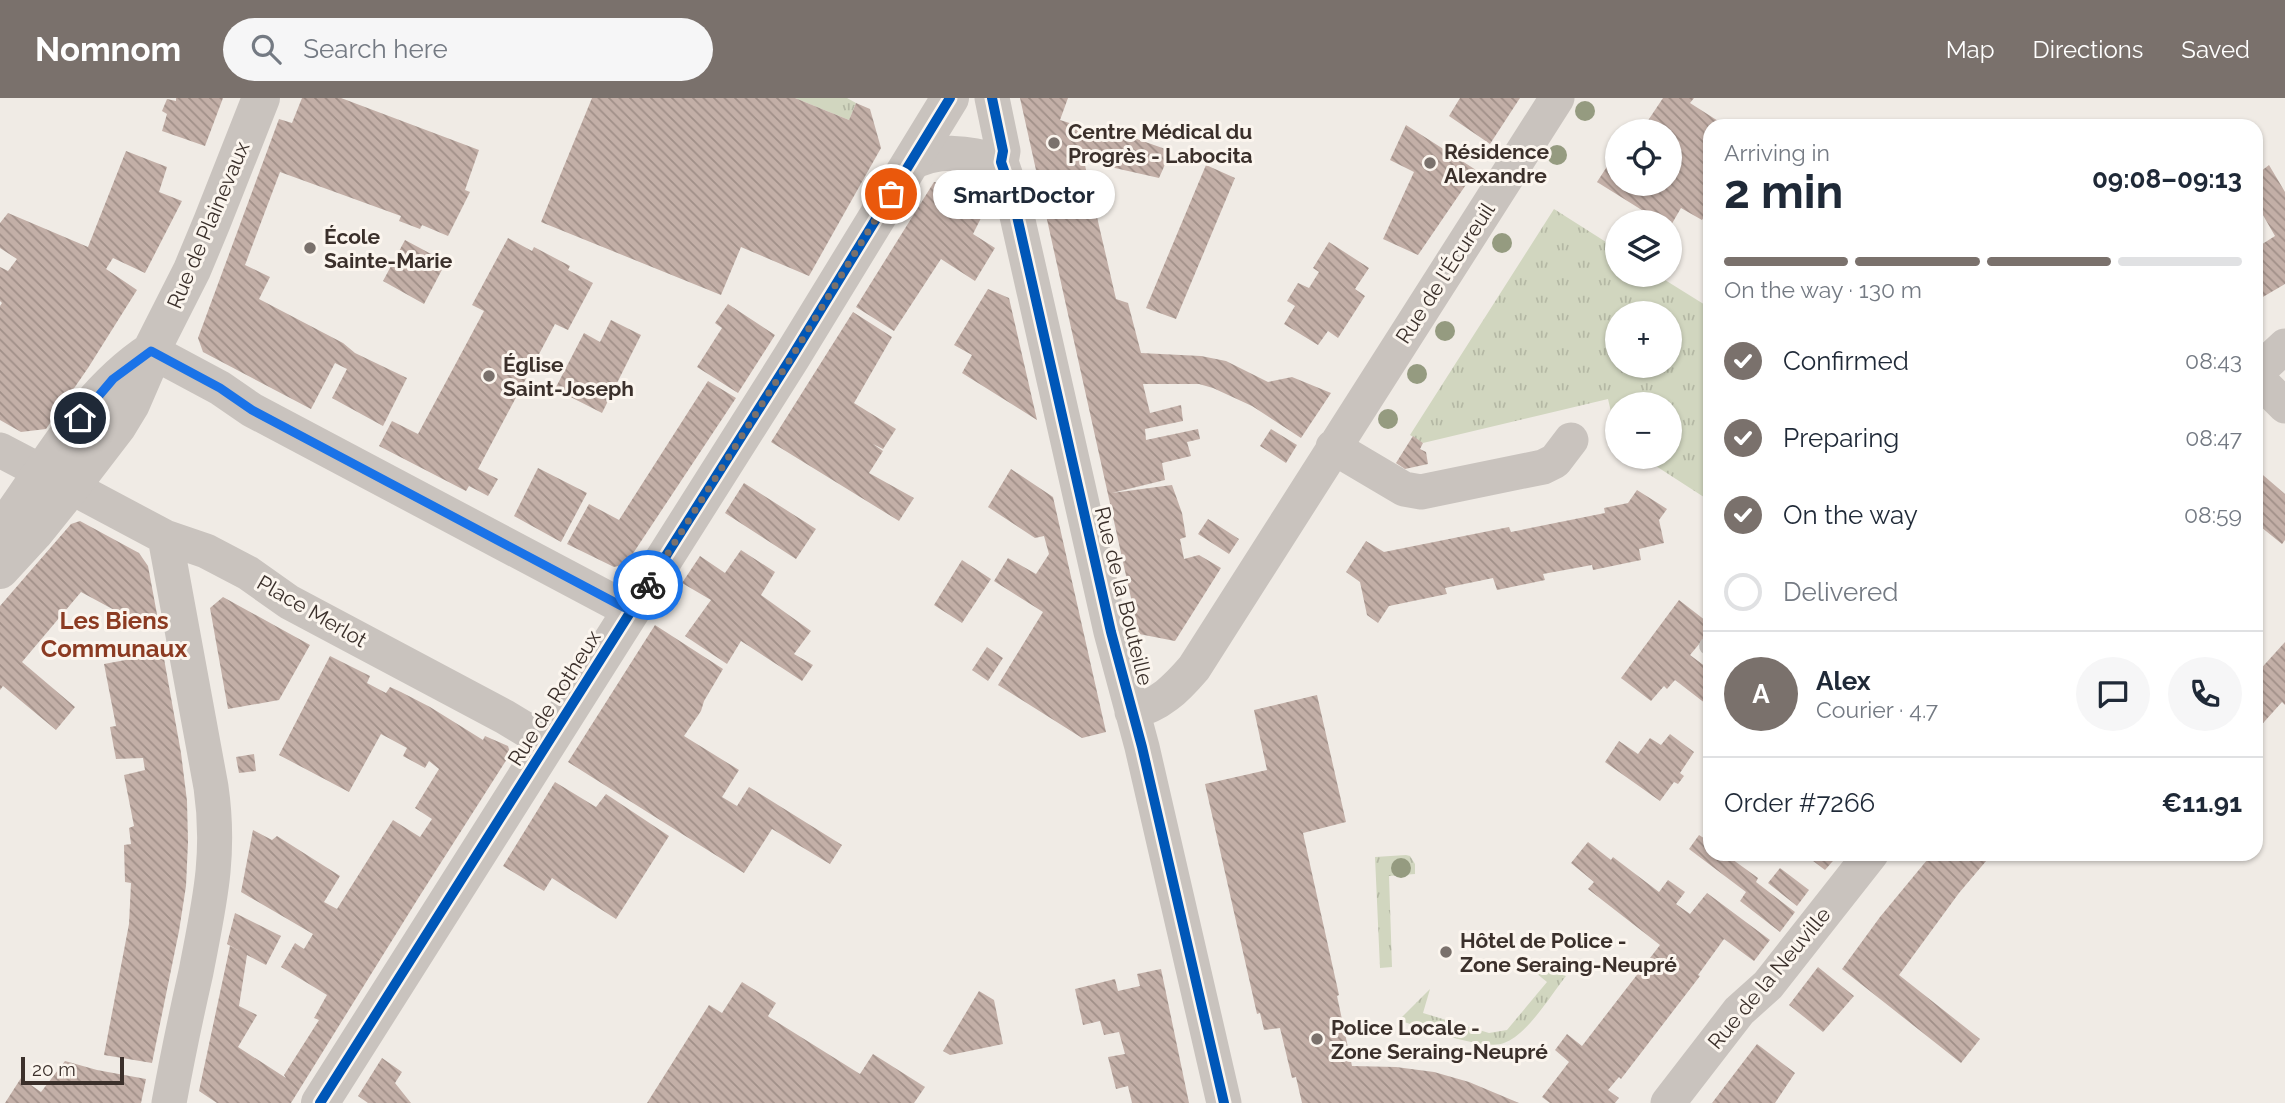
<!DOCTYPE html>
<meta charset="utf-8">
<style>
body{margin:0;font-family:Raleway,sans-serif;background:#f6f6f7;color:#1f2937;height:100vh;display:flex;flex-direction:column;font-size:26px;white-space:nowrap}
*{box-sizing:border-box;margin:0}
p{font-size:23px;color:#747a83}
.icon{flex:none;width:38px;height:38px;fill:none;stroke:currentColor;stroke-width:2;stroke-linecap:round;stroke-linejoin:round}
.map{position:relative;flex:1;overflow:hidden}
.sheet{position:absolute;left:1703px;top:21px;width:560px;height:742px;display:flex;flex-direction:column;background:#fff;border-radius:21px;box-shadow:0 2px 5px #0004}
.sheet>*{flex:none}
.controls{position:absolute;left:1605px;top:21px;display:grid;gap:14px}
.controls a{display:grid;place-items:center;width:77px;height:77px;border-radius:50%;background:#fff;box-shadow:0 2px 5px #0004;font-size:35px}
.scale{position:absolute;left:21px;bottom:18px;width:103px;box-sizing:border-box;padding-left:7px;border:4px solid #3b302b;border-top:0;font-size:19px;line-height:24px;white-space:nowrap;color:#3b302b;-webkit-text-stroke:5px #fbf5ee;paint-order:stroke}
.pin{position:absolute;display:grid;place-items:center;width:60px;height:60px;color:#fff;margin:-30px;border:4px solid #fff;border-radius:50%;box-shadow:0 2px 7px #0007}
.courier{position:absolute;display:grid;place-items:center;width:70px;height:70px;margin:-35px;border:5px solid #1a73e8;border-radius:50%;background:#fff;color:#222;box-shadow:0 2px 9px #0007}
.bubble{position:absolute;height:49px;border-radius:24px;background:#fff;box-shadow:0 2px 5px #0004;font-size:23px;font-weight:700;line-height:49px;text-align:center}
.headline em{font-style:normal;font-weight:700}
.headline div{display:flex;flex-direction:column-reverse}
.headline{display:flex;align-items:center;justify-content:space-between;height:119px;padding:0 21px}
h1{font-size:46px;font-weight:700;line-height:52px}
.bar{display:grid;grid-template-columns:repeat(4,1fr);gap:10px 7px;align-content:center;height:84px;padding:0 21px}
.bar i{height:9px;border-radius:5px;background:#e0e1e3}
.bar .selected{background:#7a716c}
.bar p{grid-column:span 4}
.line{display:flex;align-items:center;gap:18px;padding:0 21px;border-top:2px solid #e0e1e3}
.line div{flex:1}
.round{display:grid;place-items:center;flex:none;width:74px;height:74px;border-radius:37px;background:#f6f6f7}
ol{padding:0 21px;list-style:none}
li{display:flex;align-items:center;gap:21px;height:77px}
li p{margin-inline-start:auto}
li .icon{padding:7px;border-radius:50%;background:#7a716c;color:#fff;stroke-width:4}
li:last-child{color:#747a83}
li i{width:38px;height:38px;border:4px solid #e0e1e3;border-radius:50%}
header{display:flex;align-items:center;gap:42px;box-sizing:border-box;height:98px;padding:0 35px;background:#7a716c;color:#fff}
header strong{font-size:33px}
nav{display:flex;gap:38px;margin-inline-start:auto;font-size:24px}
.search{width:490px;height:63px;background:#f6f6f7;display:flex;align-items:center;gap:18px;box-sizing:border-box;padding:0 24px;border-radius:38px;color:#747a83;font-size:26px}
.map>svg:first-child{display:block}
</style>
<header>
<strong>Nomnom</strong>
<div class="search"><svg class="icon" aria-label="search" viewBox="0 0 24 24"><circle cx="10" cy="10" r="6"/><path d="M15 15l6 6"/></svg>Search here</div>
<nav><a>Map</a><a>Directions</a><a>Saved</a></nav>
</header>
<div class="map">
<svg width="2285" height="1005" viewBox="0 0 2285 1005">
<defs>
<pattern id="grass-tufts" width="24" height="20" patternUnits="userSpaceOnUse" patternTransform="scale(1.75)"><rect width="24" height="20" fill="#d1d6bf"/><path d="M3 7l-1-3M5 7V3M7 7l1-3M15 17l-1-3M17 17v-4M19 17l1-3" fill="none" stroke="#b4b8a4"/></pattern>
<pattern id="building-back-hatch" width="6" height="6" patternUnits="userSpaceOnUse" patternTransform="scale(1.75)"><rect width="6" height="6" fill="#c3afa7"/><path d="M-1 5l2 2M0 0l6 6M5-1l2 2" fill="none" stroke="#a08f88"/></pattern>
</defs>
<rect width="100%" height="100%" fill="#f0ebe5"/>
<!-- grass -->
<path fill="url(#grass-tufts)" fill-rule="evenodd" d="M795 0H847L856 5 849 22Z
M1554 111 1617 151V177H1657L1710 210V403L1642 359H1670V306H1617V340L1608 301 1423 345 1410 337ZM1617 215H1670V268H1617Z
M1406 757 1410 758 1415 766V776L1389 778 1392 869 1380 870 1375 759Z
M1525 866 1566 878C1551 897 1527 937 1504 945 1485 953 1420 930 1399 922L1430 891 1423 915 1489 935 1507 932 1547 884Z"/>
<!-- building -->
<path fill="url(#building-back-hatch)" d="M176 0H223L205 48 162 33 167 16 162 13 167 1 176 3Z
M302 0H341L479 52 465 92 470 94 448 138 422 127 420 131 399 123 401 118 280 74 245 167 270 179 259 201 343 245 355 255 407 280 383 328 332 300 347 271 335 265 311 311 203 254 198 240 279 21 292 25Z
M592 0H795L849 22 856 5 870 11 881 50 809 178 741 149 721 197 541 124Z
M1020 0H1068L1060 22 1104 36 1105 32 1133 43 1134 40 1171 53 1159 80 1084 63 1116 201 1128 205 1141 255 1201 258 1226 263 1268 284 1292 279 1331 295 1301 340 1252 308 1213 290 1199 286H1143L1150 315 1181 307 1183 323 1145 331 1146 342 1198 331 1200 341 1187 344 1191 358 1162 365 1165 382 1112 395 1172 387 1182 415 1186 439 1180 441 1184 461 1199 457 1221 470 1175 543 1139 536Z
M1460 0H1520L1490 46 1449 18Z
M1663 0H1694L1690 5 1726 28H1710V110L1702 122 1681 110 1670 129V124H1661L1597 84 1617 53V86H1670V33H1641Z
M1406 27 1476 72 1418 157 1383 141 1414 74 1390 62Z
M126 53 167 69 159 94 182 103 145 175 113 160 106 171 137 192 88 270 46 331 21 334 0 322V208L2 205 0 203V169L8 173 17 161 0 150V125L8 115 88 149Z
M1206 67 1235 80 1176 221 1146 210Z
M2269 67 2285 94V186L2256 203V150L2275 138 2256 105V77Z
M934 84 985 92 990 115 983 116 973 136 995 150 975 183 941 161 894 233 856 209Z
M508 140 532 153 534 149 570 168 568 172 593 185 568 232 555 226 478 371 498 381 488 398 469 388 466 393 379 348 392 323 418 336 484 213 472 207Z
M405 142 446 164 424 206 383 183Z
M1329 144 1369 170 1355 191 1365 198 1338 240 1328 233 1318 247 1284 226 1295 208 1287 203 1298 185 1309 190 1319 174 1313 170Z
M988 191 1009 200 1037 322 962 275 972 257 954 247Z
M728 206 775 237 738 295 697 269 722 230 715 225Z
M853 214 892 239 854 305 896 331 883 351 873 346 883 353 869 375 914 400 899 423 771 344Z
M611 222 641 237 602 315 555 291 584 235 600 244Z
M708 283 736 300 626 466 614 469 567 446 589 406 619 422Z
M1271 331 1297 347 1286 365 1260 348Z
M1413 338 1423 345 1420 351 1426 354 1428 366 1405 371 1396 365Z
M538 370 587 395 561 444 514 418Z
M1011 371 1053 399 1106 634 1082 640 998 587 1043 514 994 483 1008 460 1036 476 1049 456 1044 438 1035 440 988 409Z
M2256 371 2285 396V442L2282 446 2256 425Z
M744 385 816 431 796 461 725 415Z
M1637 392 1667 411 1659 422 1664 445 1639 451 1641 462 1593 472 1592 467 1543 476 1545 482 1497 492 1493 480 1445 490 1447 496 1389 508 1378 525 1367 517 1360 484 1346 474 1366 443 1384 454 1509 429 1511 434 1605 415 1604 410 1628 405Z
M1208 421 1239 441 1229 456 1198 436Z
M80 423 139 455 148 468 159 527 155 534 81 494 22 564 75 609 56 632 3 588 0 592V508L71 426Z
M741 452 775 474 761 497 811 533 794 556 813 567 802 583 741 543 727 566 685 538 711 502 682 485 700 458 725 475Z
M962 462 991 481 962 525 934 507Z
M223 499 310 547 279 602 228 611 210 510Z
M1679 502 1710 526V533L1690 557 1710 572V609L1675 582 1667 591 1664 588 1651 603 1621 580Z
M655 527 723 571 704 603 701 613 684 638 739 672 722 699 737 708 749 689 842 747 830 766 772 731 744 775 568 664Z
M2285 544V607L2282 604 2256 633V576Z
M987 549 1003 560 988 583 972 572Z
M163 555 181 655 187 703 188 744 186 788 179 833 152 965 104 957 129 826 131 785 125 784 124 747 131 746 129 730 134 728 124 677 145 672 143 660 116 661 110 629 116 628 104 566Z
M330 558 370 578 367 585 386 595 390 589 401 594 430 609 483 642 485 638 508 648 511 658 507 661 419 799 291 1005H217L199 993 230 848 238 852 227 846 235 815 281 838 266 867 247 857 239 908 257 917 238 949 286 980 284 977 319 922 314 920 327 897 281 869 295 845 304 851 313 836 241 794 253 732 272 742 277 738 340 778 324 804 337 811 393 722 420 739 432 721 415 710 439 671 429 663 425 670 403 658 407 650 381 636 349 694 279 657Z
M1317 597 1346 724 1303 735 1339 897 1337 898 1352 968 1396 969 1434 974 1469 984 1519 1005H1302L1296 979 1292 980 1280 930 1264 932 1260 915 1257 916 1205 686 1267 672 1254 612Z
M1670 636 1694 654 1680 675 1684 678 1678 686 1674 684 1660 703 1605 664 1619 643 1638 656 1650 640 1661 647Z
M254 656 256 673 239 675 236 659Z
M555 684 596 709 606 696 669 738 616 821 552 780 544 793 503 768Z
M1699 737 1710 744V756H1725L1758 780 1756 784 1795 814 1780 834 1740 803 1746 794 1689 751Z
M1588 744 1611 762 1613 759 1659 794 1668 782 1685 794 1676 806 1690 816 1707 795 1770 842 1754 863 1724 841 1698 877 1700 878 1621 981 1619 979 1608 992 1619 1000 1615 1005H1550L1542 999 1569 964 1555 952 1567 936 1582 948 1660 847 1588 791 1594 784 1571 765Z
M1804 756H1839L1825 772Z
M1932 756H1992L1959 795 1899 877 1980 941 1961 965 1842 871 1880 819Z
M1780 770 1809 792 1797 808 1768 785Z
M1818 869 1854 898 1823 934 1789 907Z
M1161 871 1189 1005H1132L1128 988 1116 991 1108 959 1125 956 1119 934 1104 937 1100 923 1083 927 1075 891 1115 881 1118 893 1140 888 1137 876Z
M742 884 776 905 768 918 769 919 860 976 873 956 925 989 914 1005H647L709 907 722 915Z
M979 893 994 902 1003 946 950 957 943 953Z
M1757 946 1795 975 1775 1005H1712Z
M382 960 402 974 395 985 411 1005H368L358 998Z
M65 963 97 972 146 981 141 1005H5L21 980 41 994Z"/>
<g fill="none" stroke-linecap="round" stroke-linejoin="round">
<!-- service -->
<path stroke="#c9c3be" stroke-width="18" d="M1708 548 1710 549"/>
<!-- minor -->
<path stroke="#c9c3be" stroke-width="35" d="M992 0 1003 53 1001 64 1012 96 1111 534 1142 649 1224 1005
M908 67C938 49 970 55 1001 64
M151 253 220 290 252 312 631 513
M2256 275 2285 248
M2256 279 2285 308
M1333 349 1404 391 1421 394 1543 369 1555 363 1571 342
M0 352 42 374 45 395 41 402
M70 362 67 374 71 389 165 439 206 453 248 475 289 504 505 619 548 645
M165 439 211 689C221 758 209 806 196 874 186 918 177 961 169 1005
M1132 614C1160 607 1176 591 1194 570L1557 0
M1668 1005 1739 913 1768 887 1871 756"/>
<!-- tertiary -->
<path stroke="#c9c3be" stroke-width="38" d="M0 434C48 371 83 298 151 253
M0 472 34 435 71 389 117 329 131 306 147 269 151 253 192 172 212 124 261 0
M320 1005 791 260 950 0"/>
<defs>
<path id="cycleway" d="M992 0 1003 53 1001 64 1012 96 1111 534 1142 649 1224 1005
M320 1005 791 260 950 0"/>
</defs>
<!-- cycleway casing -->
<use href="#cycleway" stroke="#fbf5ee" stroke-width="15"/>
<!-- cycleway -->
<use href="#cycleway" stroke="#0057b8" stroke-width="10"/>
</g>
<!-- trees -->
<g fill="#959b80">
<circle cx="1585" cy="13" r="10"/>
<circle cx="1557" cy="57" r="10"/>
<circle cx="1502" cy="145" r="10"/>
<circle cx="1445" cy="233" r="10"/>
<circle cx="1417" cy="276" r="10"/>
<circle cx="1388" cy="321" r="10"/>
<circle cx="1401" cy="770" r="10"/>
</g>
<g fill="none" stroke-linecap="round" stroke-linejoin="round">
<!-- done -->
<path stroke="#7a716c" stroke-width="7" stroke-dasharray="0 12.6" d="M648 487 791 260 891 96"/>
<!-- route -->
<path stroke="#1a73e8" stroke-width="9" d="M80 320 113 281 151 253 220 290 252 312 631 513 648 487"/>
</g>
<!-- markers -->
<g fill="#7a716c" stroke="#fbf5ee" stroke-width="2.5">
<circle cx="1054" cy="45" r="7"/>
<circle cx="1430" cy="65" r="7"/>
<circle cx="310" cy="150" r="7"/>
<circle cx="489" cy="278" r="7"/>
<circle cx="1446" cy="854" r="7"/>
<circle cx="1317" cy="941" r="7"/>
</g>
<g text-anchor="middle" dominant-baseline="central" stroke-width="6" stroke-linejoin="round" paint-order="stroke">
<!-- poi labels -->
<g font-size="21" font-weight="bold" fill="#3b302b" stroke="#fbf5ee" text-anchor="start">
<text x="1068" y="33">Centre Médical du<tspan x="1068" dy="24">Progrès - Labocita</tspan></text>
<text x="1444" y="53">Résidence<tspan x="1444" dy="24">Alexandre</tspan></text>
<text x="324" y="138">École<tspan x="324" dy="24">Sainte-Marie</tspan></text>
<text x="503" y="266">Église<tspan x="503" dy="24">Saint-Joseph</tspan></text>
<text x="1460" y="842">Hôtel de Police -<tspan x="1460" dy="24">Zone Seraing-Neupré</tspan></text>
<text x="1331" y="929">Police Locale -<tspan x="1331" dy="24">Zone Seraing-Neupré</tspan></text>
</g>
<!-- street labels -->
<g font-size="21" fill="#3b302b" stroke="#fbf5ee">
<text transform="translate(208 127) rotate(-67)">Rue de Plainevaux</text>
<text transform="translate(1445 175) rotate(-57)">Rue de l'Écureuil</text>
<text transform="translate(1124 498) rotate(76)">Rue de la Bouteille</text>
<text transform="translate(312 513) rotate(30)">Place Merlot</text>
<text transform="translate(554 600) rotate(-58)">Rue de Rotheux</text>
<text transform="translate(1769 880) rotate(-50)">Rue de la Neuville</text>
</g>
<!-- quarter labels -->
<g font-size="24" font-weight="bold" fill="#8c3b22" stroke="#fbf5ee">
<text x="114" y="522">Les Biens<tspan x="114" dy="28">Communaux</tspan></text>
</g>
</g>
</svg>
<div class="controls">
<a><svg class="icon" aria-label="locate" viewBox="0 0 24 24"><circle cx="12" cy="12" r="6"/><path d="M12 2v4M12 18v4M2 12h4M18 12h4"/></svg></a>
<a><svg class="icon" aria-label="layers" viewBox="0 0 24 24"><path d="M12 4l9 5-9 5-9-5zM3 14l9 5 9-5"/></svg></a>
<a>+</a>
<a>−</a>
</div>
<div class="scale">20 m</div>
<div class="pin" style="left:891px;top:96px;background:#ea580c"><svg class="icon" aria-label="bag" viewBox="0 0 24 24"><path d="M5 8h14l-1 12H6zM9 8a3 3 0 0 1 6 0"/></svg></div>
<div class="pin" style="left:80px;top:320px;background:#1f2937"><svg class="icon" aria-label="home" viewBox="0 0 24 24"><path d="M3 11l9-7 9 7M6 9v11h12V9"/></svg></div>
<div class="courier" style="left:648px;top:487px"><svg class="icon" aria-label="bike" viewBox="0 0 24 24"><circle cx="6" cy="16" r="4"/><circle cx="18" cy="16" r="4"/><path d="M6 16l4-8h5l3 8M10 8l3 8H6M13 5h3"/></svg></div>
<div class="bubble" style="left:933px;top:72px;width:182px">SmartDoctor</div>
<section class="sheet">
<div class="headline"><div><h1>2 min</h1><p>Arriving in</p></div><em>09:08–09:13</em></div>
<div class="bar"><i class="selected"></i><i class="selected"></i><i class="selected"></i><i></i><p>On the way · 130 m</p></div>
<ol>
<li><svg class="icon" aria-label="check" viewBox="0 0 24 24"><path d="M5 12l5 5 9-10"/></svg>Confirmed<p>08:43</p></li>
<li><svg class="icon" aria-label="check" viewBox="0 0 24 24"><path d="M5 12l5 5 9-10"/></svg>Preparing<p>08:47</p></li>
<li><svg class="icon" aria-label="check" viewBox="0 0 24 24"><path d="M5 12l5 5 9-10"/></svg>On the way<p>08:59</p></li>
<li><i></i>Delivered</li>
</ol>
<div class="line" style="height:126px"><b class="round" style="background:#7a716c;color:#fff">A</b><div><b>Alex</b><p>Courier · 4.7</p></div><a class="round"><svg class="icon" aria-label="chat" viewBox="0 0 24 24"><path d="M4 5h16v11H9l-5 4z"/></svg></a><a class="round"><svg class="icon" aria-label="phone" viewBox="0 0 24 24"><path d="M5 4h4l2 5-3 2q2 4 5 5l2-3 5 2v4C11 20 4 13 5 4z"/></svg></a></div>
<div class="line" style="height:91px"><div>Order #7266</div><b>€11.91</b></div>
</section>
</div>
